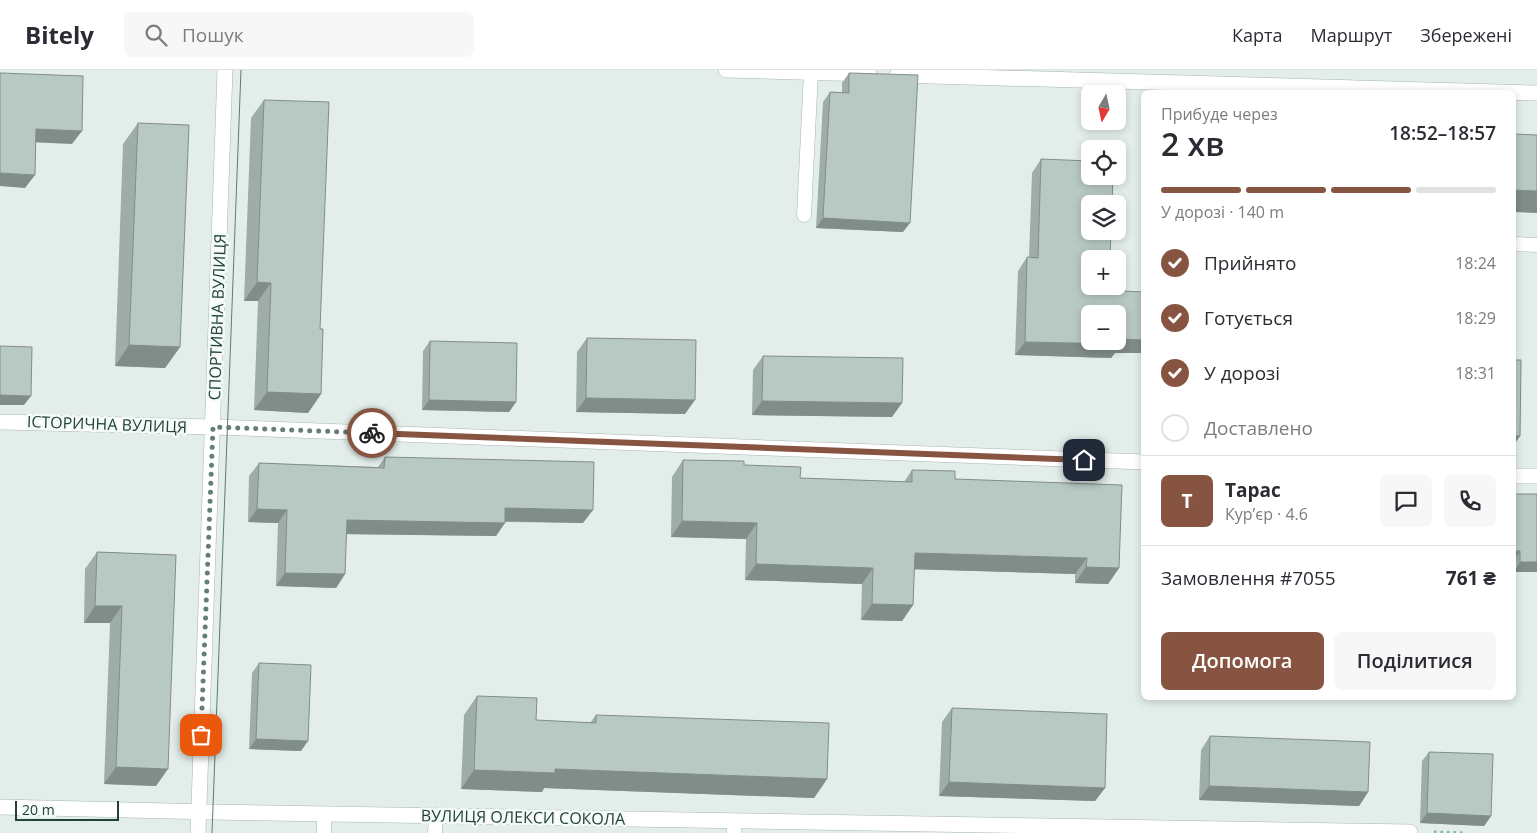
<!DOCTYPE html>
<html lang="uk">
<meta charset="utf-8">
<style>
body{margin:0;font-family:"Open Sans",sans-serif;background:#f7f7f7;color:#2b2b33;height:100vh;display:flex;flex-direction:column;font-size:19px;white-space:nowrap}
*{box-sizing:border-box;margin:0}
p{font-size:16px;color:#7c7c81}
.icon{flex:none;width:28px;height:28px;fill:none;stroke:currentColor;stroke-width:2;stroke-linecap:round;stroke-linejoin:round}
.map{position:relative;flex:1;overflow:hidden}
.side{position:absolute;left:1141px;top:20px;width:375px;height:610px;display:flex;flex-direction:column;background:#fff;border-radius:8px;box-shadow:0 2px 8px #0003}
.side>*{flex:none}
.needle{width:32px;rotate:189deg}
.controls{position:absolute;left:1081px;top:15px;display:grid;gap:10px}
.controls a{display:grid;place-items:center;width:45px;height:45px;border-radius:8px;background:#fff;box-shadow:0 2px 8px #0003;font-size:25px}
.scale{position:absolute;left:15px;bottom:12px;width:104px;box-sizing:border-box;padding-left:5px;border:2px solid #21413a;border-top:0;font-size:14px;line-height:18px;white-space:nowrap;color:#21413a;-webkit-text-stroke:4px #f4faf7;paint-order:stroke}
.pin{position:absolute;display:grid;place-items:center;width:42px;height:42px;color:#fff;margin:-21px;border-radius:10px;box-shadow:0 2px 8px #0006}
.courier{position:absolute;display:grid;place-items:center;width:50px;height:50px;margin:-25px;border:4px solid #885442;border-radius:50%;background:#fff;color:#222;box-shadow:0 1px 6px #0007}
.overview em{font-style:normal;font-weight:600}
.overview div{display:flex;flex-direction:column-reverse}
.overview{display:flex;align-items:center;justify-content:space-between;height:85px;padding:0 20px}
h1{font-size:32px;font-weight:600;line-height:38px}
.bar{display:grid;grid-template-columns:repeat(4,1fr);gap:8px 5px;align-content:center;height:60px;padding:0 20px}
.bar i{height:6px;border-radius:4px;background:#e1e1e2}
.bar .active{background:#885442}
.bar p{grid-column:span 4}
.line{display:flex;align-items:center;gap:12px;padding:0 20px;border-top:1px solid #e1e1e2}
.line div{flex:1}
.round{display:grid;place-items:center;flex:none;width:52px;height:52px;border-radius:8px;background:#f7f7f7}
ol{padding:0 20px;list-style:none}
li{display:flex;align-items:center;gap:15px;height:55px}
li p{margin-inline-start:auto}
li .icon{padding:5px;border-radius:50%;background:#885442;color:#fff;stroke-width:4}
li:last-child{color:#7c7c81}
li i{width:28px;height:28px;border:2px solid #e1e1e2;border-radius:50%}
.cta{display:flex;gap:10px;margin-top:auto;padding:10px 20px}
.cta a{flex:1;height:58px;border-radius:8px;background:#885442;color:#fff;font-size:20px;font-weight:600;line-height:58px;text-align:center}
.cta a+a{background:#f7f7f7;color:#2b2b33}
header{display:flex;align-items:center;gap:30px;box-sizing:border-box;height:70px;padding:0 25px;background:#fff;border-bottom:1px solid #e1e1e2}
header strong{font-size:24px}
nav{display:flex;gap:28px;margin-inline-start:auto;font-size:18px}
.search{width:350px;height:45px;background:#f7f7f7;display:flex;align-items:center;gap:12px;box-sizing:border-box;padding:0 18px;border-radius:8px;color:#7c7c81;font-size:19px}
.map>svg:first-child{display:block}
</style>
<header>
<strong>Bitely</strong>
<div class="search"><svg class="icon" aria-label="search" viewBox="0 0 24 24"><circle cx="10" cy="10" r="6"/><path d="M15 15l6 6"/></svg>Пошук</div>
<nav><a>Карта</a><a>Маршрут</a><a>Збережені</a></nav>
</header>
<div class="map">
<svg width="1537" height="763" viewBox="0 0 1537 763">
<rect width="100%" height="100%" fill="#e3eeea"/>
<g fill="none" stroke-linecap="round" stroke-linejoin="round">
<defs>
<path id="lane" d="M804 145 811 2
M1514 174 1537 175
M324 763V744
M435 763 436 746
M734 763V751"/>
<path id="street" d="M726 0 869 4
M897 5 1537 23
M0 352 213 357 1144 392
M1514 406H1537
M0 737 213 742 1410 762
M198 763 225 0"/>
</defs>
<!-- lane casing -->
<use href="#lane" stroke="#a5b7b2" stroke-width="15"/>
<!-- street casing -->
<use href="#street" stroke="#a5b7b2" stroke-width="16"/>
<!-- path -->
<path stroke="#82b3a6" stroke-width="3" stroke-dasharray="2.5 4" stroke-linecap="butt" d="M1434 762 1466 763"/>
<!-- lane -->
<use href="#lane" stroke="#fff" stroke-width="14"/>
<!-- street -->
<use href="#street" stroke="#fff" stroke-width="15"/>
<!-- tram -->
<path stroke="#5c7c75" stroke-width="1" d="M212 763 241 0"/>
</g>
<!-- wall -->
<path fill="#9eada8" d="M849 3 903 162 816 158 823 32 830 22 842 23V13Z
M264 30 321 324 308 343 254 340 258 231H244L251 48Z
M138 53 180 277 165 298 115 296 123 74Z
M1041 89 1110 189 1115 283 1111 288 1015 285 1018 201 1027 187H1029L1032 103Z
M587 268 685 344 576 342 577 282Z
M430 271 516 332 509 342 422 340 423 281Z
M763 286 892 347 752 345 753 300Z
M385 387 583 453 505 452 496 466 346 464 345 504 336 518 276 516 278 453 248 452 249 406 259 393 378 397Z
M683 390 744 395 800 408 904 412 912 400 955 409 1119 498 1108 514 1075 513V504L914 499 913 535 902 551 861 550 862 514 745 510 746 469 671 467 672 407Z
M1514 424 1537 502H1514Z
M97 482 176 485 156 716 104 714 110 553H84L85 499Z
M259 593 301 681 249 679 252 603Z
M477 626 536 650 590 653 596 645 827 709 814 728 544 718 542 722 461 719 464 645Z
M952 638 1105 718 1095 731 939 726 942 652Z
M1210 666 1368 722 1359 736 1199 730 1201 680Z
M1429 682 1491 746 1484 756 1420 753 1422 691Z"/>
<!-- shaded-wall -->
<path fill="#818d88" d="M36 59 82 61 72 74 27 72Z
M0 103 35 105 25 118 0 116Z
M1514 120 1537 121V143L1514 142Z
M823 148 910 153 903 162 816 158Z
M257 212 271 213 258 231H244Z
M1121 269 1144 270V283H1115L1111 288 1015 285 1025 272Z
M129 275 180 277 165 298 115 296Z
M267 322 321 324 308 343 254 340Z
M0 325 31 326 24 335H0Z
M586 328 695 330 685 344 576 342Z
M429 330 516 332 509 342 422 340Z
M762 331 902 333 892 347 752 345Z
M1514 366H1520L1514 375Z
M505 438 593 440 583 453 496 451Z
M257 439 287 440 278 453 248 452Z
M347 450 505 453 496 466 338 464Z
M682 451 757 453 746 469 671 467Z
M1514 481H1520L1514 490Z
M915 483 1087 488 1075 504 904 499Z
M1520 492H1537V502H1514Z
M756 494 873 498 862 514 745 510Z
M1086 497 1119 498 1108 514 1075 513Z
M285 503 345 504 336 518 276 516Z
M872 534 913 535 902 551 861 550Z
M95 536H122L110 553H84Z
M256 669 308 671 301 681 249 679Z
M116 697 168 699 156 716 104 714Z
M555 699 827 709 814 728 544 718 542 722 461 719 474 700Z
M949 712 1105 718 1095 731 939 726Z
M1209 716 1368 722 1359 736 1199 730Z
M1427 743 1491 746 1484 756 1420 753Z"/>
<!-- building -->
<path fill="#b8c9c3" stroke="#818d88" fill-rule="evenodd" d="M0 3 83 6 82 61 36 59 35 105 0 103Z
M849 3 918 5 910 153 823 148 830 22 849 23Z
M264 30 329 32 320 259H323L321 324 267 322 271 213 257 212Z
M138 53 189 55 180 277 129 275Z
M1514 64 1537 65V121L1514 120Z
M1041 89 1090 91V106H1113L1112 134H1090V161H1111L1110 189H1090V216H1118V191H1124L1123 221 1144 222V270L1121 269V274L1025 272 1027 187 1038 188ZM1090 244H1118V271H1090Z
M587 268 696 270 695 330 586 328Z
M430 271 517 273 516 332 429 330Z
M0 276 32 277 31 326 0 325Z
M763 286 903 288 902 333 762 331Z
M1514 290H1521L1520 366H1514Z
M385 387 594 392 593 440 505 438V453L347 450 345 504 285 503 287 440 257 439 259 393 384 398Z
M683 390 744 391V395L801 397 800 408 912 412V400L955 401V409L1122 415 1119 498 1086 497 1087 488 915 483 913 535 872 534 873 498 756 494 757 453 682 451Z
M1514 424H1537V492H1520V481H1514Z
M97 482 176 485 168 699 116 697 122 536H95Z
M259 593 311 595 308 671 256 669Z
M477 626 537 628 536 650 596 653V645L829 653 827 709 555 699V703L474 700Z
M952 638 1107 644 1105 718 949 712Z
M1210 666 1370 672 1368 722 1209 716Z
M1429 682 1493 684 1491 746 1427 743Z"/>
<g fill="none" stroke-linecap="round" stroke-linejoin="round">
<!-- done -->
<path stroke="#657e78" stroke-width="5" stroke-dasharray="0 9" d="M201 665 213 357 372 363"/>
<!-- route -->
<path stroke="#885442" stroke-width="6" d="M372 363 1084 390"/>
</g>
<g text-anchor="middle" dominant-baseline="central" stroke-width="5" stroke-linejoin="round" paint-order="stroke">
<!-- street labels -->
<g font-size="16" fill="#21413a" stroke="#f4faf7">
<text transform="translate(217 247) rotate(-88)">СПОРТИВНА ВУЛИЦЯ</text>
<text transform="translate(107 354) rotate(2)">ІСТОРИЧНА ВУЛИЦЯ</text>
<text transform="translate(523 747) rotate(1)">ВУЛИЦЯ ОЛЕКСИ СОКОЛА</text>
</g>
</g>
</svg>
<div class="controls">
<a><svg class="needle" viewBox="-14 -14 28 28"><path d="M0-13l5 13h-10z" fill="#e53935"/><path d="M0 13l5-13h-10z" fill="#7c7c81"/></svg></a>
<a><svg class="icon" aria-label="locate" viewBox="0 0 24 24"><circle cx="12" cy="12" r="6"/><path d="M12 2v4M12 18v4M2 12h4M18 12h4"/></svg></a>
<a><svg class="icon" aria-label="layers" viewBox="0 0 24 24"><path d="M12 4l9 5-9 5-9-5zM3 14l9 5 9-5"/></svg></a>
<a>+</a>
<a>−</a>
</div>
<div class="scale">20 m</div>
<div class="pin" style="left:201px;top:665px;background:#ea580c"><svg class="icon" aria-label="bag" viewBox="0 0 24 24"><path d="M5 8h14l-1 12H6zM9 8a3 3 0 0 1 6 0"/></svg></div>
<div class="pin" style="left:1084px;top:390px;background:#1f2937"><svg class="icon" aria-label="home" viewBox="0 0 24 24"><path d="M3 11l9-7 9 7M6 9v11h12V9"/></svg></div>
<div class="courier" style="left:372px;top:363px"><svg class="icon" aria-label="bike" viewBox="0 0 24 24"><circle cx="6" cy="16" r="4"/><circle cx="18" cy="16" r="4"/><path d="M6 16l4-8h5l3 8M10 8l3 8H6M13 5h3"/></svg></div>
<section class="side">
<div class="overview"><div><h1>2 хв</h1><p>Прибуде через</p></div><em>18:52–18:57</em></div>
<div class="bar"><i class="active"></i><i class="active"></i><i class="active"></i><i></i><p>У дорозі · 140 m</p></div>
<ol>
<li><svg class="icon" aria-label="check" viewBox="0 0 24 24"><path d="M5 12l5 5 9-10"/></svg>Прийнято<p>18:24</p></li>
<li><svg class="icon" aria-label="check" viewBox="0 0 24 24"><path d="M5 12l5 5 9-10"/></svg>Готується<p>18:29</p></li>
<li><svg class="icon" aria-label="check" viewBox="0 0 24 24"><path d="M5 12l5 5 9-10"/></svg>У дорозі<p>18:31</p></li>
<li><i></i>Доставлено</li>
</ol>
<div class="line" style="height:90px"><b class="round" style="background:#885442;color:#fff">Т</b><div><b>Тарас</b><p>Кур’єр · 4.6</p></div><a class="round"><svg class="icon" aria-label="chat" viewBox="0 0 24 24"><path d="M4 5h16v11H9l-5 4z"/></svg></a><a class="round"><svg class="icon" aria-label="phone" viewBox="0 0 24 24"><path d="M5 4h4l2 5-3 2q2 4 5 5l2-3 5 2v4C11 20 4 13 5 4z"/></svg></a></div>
<div class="line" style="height:65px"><div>Замовлення #7055</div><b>761 ₴</b></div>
<div class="cta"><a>Допомога</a><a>Поділитися</a></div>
</section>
</div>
